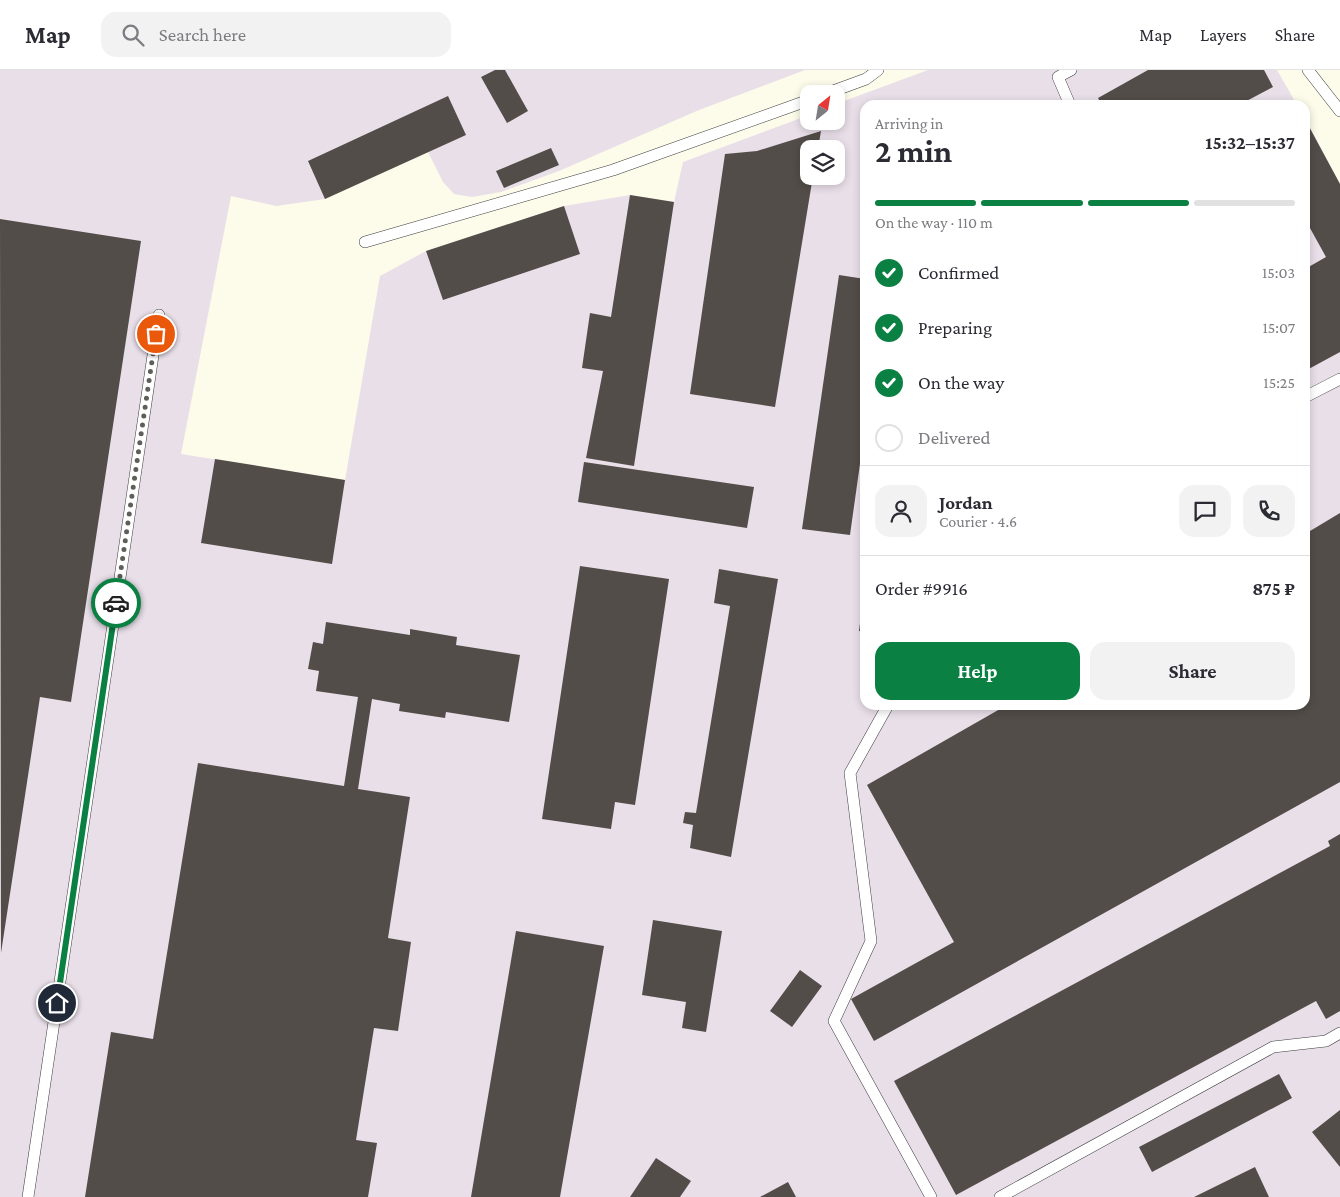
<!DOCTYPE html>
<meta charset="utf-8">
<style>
body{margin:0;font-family:"Crimson Pro",serif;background:#f2f2f3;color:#2b2b33;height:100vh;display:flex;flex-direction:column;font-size:19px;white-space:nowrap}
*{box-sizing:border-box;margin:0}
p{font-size:16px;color:#7c7c81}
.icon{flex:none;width:28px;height:28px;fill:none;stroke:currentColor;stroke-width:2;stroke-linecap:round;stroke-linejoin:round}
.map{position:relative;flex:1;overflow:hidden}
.panel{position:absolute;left:860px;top:30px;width:450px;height:610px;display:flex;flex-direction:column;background:#fff;border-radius:15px;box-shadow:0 2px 8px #0003}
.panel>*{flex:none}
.needle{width:32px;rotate:30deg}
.fabs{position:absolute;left:800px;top:15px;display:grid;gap:10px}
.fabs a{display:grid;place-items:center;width:45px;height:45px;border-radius:10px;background:#fff;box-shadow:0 2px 8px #0003;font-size:25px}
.pin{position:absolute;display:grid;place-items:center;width:42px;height:42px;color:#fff;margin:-21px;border:2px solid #fff;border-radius:50%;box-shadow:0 1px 5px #0007}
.courier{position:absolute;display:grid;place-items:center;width:50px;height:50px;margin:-25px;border:4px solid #0b8043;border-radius:50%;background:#fff;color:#222;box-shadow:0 1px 6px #0007}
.head em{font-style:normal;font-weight:700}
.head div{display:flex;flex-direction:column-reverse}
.head{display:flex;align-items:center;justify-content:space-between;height:85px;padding:0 15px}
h1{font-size:32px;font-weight:700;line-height:38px}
.bar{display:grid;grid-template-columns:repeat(4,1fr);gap:8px 5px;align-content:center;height:60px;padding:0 15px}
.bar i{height:6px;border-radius:4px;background:#e1e1e2}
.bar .active{background:#0b8043}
.bar p{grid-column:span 4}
.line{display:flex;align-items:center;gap:12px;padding:0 15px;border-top:1px solid #e1e1e2}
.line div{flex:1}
.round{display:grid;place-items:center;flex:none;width:52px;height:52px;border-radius:15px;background:#f2f2f3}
ol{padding:0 15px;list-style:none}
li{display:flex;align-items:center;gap:15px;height:55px}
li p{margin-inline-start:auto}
li .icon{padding:5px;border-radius:50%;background:#0b8043;color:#fff;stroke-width:4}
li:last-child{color:#7c7c81}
li i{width:28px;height:28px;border:2px solid #e1e1e2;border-radius:50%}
.action{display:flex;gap:10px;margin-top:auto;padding:10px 15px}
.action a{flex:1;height:58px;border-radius:15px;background:#0b8043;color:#fff;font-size:20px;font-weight:700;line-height:58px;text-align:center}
.action a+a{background:#f2f2f3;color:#2b2b33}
header{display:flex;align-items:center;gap:30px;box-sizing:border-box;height:70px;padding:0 25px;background:#fff;border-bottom:1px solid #e1e1e2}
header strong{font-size:24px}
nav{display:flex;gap:28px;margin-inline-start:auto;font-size:18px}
.search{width:350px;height:45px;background:#f2f2f3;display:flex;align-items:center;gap:12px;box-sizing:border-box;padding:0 18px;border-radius:15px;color:#7c7c81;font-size:19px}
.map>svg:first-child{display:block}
</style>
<header>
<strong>Map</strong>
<div class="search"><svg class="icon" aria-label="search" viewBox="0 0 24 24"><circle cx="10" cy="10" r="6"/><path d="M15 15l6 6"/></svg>Search here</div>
<nav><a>Map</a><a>Layers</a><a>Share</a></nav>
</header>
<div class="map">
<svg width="1340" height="1127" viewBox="0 0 1340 1127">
<rect width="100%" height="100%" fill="#fdfbea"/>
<!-- industrial -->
<path fill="#e9dfe9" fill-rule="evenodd" d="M0 0H805L699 40 559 101 501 122 472 127 454 124 443 112 428 82 325 129 276 136 231 126 181 384 345 410 380 206 426 181 564 136 630 125 674 132 683 92 809 45V51H836V34L928 0H1277L1297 35H865V635H1305V48L1340 114V1127H0ZM809 79H836V106H809Z"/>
<!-- building -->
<path fill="#524d48" d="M495 0H505L528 41 507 53 481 7Z
M1148 0H1264L1273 17 1239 35H1102L1098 28Z
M448 26 466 65 325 129 308 91Z
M1305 51H1306L1340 114V282L1305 301V199L1326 187 1305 149Z
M821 61 818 79H809V106H813L775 337 690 324 725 84 757 81Z
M551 78 559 95 504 118 496 101Z
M630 125 674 132 634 396 586 388 603 301 582 298 590 243 611 247Z
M564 136 580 184 443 230 426 181Z
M0 149 141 171 71 632 40 627 1 883Z
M839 205 865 209V358L850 465 802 459Z
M215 389 345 410 332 494 201 473Z
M584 392 754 417 747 458 578 432Z
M1340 443V712L874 971 851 929 954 872 867 715 1007 635H1305V464Z
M580 496 669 509 635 735 615 732 611 759 542 749Z
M719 499 778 509 731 787 690 778 693 755 683 753 685 742 696 743 730 536 714 533Z
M864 522H865V562L859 561Z
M326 552 410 565V559L457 567 456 575 520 585 509 652 446 642 445 648 399 641 400 634 372 629 358 719 410 727 388 868 411 872 398 961 374 958 356 1070 377 1073 368 1127H85L111 962 153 969 198 693 344 716 358 627 316 621 319 601 308 599 313 572 323 574Z
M1340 764V941L1326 949 1316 931 956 1125 894 1011 1330 776 1328 771Z
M653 850 722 861 706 962 682 958 686 932 642 925Z
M516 861 604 876 560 1127H471Z
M800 900 822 916 792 957 770 941Z
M1279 1004 1292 1028 1152 1102 1139 1077Z
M1340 1040V1097L1312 1062Z
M656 1088 691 1111 680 1127H630Z
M1255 1097 1269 1127H1194Z
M788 1112 796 1127H760Z"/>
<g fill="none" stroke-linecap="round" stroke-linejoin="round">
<defs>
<path id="service" d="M1308 0 1340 41
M825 24 866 9 878 0
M1070 35 1058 7 1071 0
M365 172 613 100 809 30
M1305 327 1340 309
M888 635 850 703 871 871 834 951 931 1127
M28 1127 159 245
M1000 1127 1273 977 1326 971 1340 963"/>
</defs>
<!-- service casing -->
<use href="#service" stroke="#3d3d3d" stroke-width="12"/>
<!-- service -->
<use href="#service" stroke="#fff" stroke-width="11"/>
</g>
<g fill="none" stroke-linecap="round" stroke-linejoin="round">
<!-- done -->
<path stroke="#5f5e58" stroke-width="5" stroke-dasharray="0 9" d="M116 533 156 264"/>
<!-- route -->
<path stroke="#0b8043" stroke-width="6" d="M57 933 116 533"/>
</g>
</svg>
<div class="fabs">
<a><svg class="needle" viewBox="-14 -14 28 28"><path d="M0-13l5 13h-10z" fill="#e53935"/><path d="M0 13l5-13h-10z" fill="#7c7c81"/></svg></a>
<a><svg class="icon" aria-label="layers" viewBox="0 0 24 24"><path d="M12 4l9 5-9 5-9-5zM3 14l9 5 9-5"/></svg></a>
</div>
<div class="pin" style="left:156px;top:264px;background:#ea580c"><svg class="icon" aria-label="bag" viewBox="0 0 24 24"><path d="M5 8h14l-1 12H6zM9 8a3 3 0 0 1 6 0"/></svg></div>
<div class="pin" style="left:57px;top:933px;background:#1f2937"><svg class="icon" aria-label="home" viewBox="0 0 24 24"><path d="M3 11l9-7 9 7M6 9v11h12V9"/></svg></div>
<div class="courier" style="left:116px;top:533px"><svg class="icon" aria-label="car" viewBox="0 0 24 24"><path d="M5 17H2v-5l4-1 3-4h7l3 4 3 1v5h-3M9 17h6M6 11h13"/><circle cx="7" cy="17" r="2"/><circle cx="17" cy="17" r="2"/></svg></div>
<section class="panel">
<div class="head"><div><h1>2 min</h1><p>Arriving in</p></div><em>15:32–15:37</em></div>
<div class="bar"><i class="active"></i><i class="active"></i><i class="active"></i><i></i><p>On the way · 110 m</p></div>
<ol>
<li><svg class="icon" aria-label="check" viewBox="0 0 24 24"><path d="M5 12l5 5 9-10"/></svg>Confirmed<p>15:03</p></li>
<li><svg class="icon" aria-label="check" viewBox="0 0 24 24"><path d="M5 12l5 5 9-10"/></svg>Preparing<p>15:07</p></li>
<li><svg class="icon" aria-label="check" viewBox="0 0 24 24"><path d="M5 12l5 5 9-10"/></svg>On the way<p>15:25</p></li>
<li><i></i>Delivered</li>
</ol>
<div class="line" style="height:90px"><a class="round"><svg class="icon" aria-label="person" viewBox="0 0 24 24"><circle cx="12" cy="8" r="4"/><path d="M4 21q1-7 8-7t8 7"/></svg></a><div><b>Jordan</b><p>Courier · 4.6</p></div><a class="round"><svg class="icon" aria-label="chat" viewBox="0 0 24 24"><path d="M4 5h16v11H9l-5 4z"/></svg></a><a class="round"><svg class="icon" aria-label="phone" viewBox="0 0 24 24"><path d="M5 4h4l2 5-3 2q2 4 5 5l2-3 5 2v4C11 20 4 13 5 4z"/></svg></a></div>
<div class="line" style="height:65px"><div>Order #9916</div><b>875 ₽</b></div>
<div class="action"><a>Help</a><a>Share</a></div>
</section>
</div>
